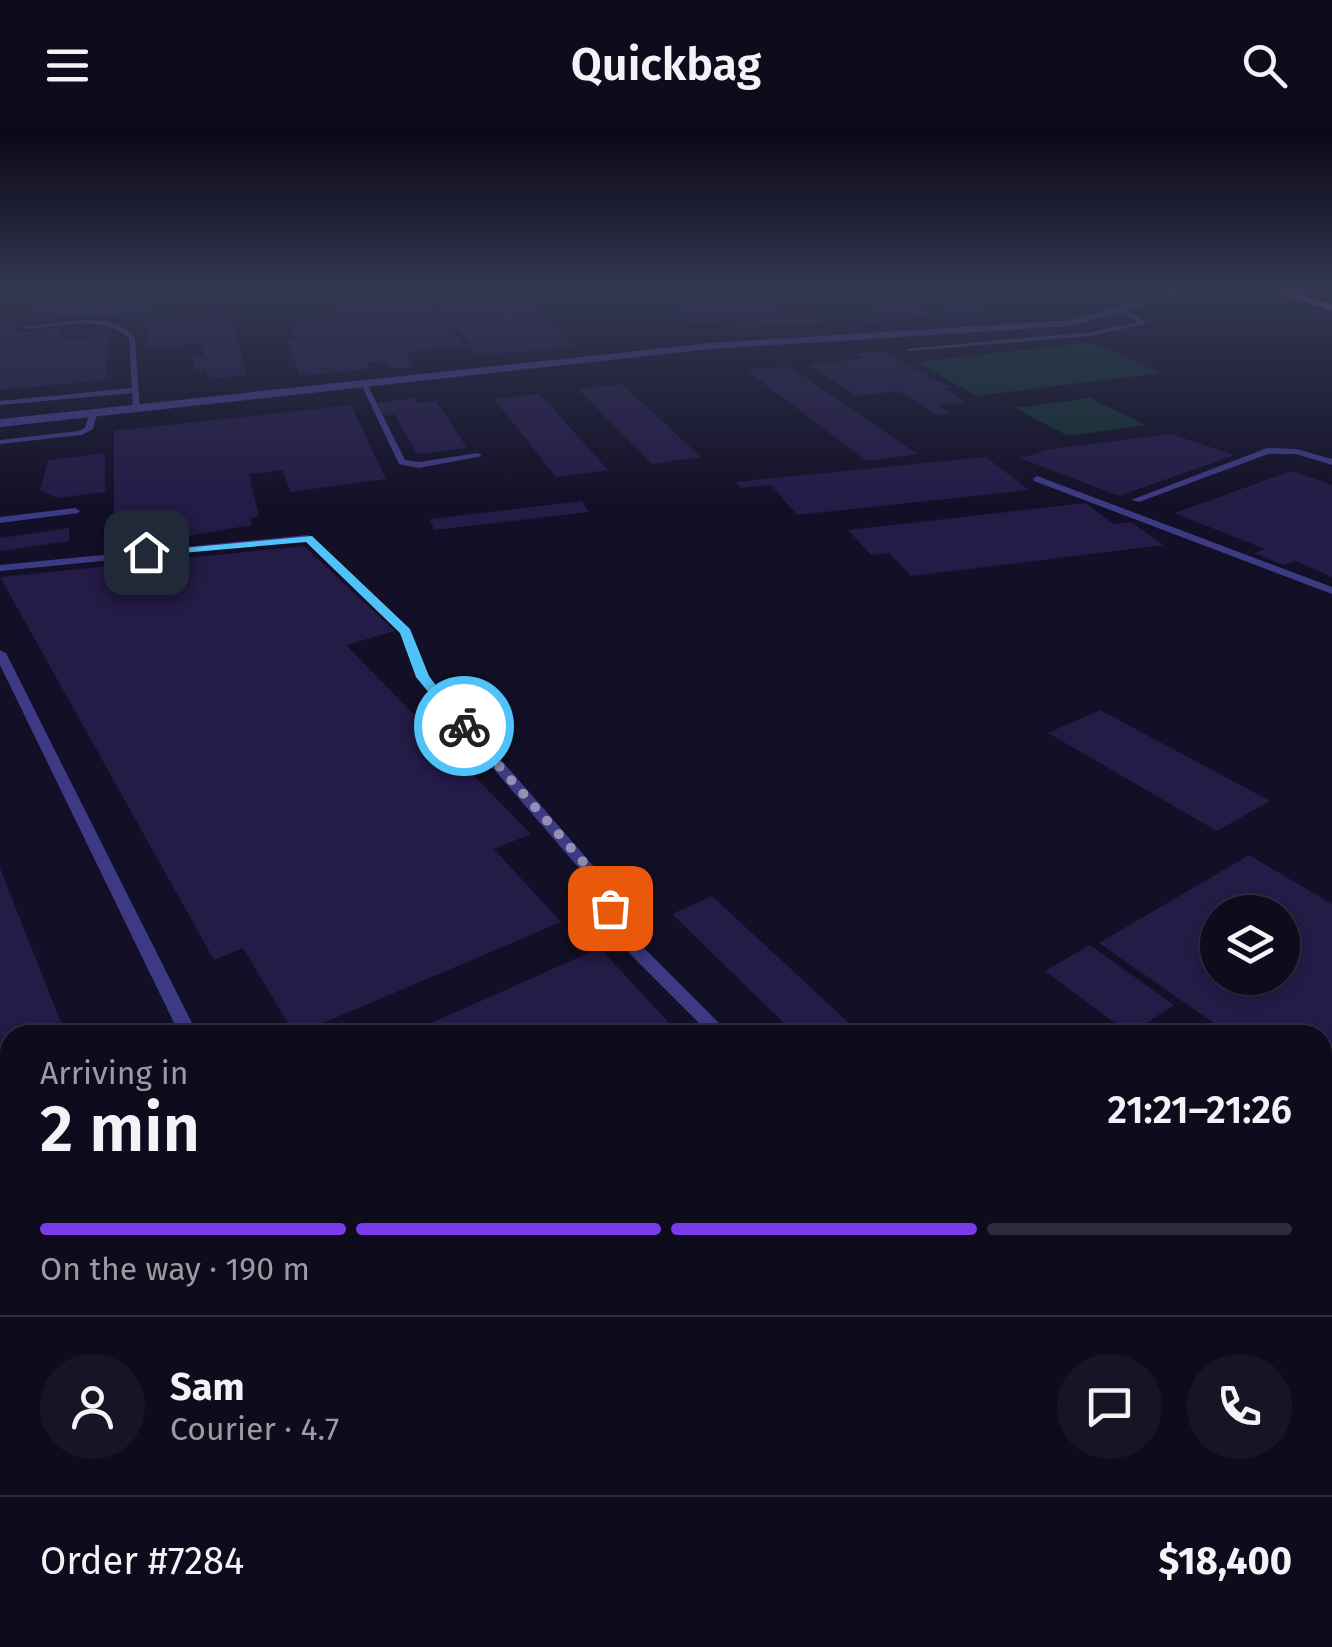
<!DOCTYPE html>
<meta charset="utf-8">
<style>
body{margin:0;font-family:"Fira Sans",sans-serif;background:#171425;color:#f1f3f6;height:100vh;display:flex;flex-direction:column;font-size:38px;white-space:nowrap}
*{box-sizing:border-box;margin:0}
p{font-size:32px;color:#9b9ba3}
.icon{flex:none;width:55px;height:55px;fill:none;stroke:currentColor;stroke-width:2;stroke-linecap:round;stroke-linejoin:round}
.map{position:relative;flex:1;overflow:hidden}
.drawer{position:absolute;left:0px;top:895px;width:1332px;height:622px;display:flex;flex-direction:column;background:#0e0b1c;border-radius:30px 30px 0 0;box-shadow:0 5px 15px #0003,0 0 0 2px #2e2b3b}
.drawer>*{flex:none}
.buttons{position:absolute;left:1200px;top:765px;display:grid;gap:20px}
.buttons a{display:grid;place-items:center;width:100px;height:100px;border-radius:50%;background:#0e0b1c;box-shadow:0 5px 15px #0003,0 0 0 2px #2e2b3b;font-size:50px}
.pin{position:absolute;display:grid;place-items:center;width:85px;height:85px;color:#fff;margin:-42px;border-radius:20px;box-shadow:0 5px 15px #0006}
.courier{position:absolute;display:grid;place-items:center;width:100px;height:100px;margin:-50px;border:8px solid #4fc3f7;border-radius:50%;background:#fff;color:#222;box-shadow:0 2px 12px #0007}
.headline em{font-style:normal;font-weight:600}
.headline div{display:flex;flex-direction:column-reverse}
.headline{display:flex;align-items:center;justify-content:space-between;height:170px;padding:0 40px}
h1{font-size:65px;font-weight:600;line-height:75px}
.bar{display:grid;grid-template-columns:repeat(4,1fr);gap:15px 10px;align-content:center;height:120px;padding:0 40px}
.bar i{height:12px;border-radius:8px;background:#2e2b3b}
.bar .active{background:#7c3aed}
.bar p{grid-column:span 4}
.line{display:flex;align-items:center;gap:25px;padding:0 40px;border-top:2px solid #2e2b3b}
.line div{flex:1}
.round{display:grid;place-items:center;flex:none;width:105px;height:105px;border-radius:52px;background:#171425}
header{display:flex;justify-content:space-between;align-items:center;height:130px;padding:0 40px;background:#0e0b1c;font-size:45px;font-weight:600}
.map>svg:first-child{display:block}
</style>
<header><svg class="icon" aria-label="menu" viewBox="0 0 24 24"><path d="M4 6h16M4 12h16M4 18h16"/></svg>Quickbag<svg class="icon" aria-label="search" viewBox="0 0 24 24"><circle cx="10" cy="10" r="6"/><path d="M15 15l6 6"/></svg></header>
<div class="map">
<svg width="1332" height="1517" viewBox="0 0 1332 1517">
<rect width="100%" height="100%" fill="#130f26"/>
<!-- green -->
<path fill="#12302f" d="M1092 212 1161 243 976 266 917 232Z
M1090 268 1145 295 1068 306 1015 278Z"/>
<!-- building -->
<path fill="#241b47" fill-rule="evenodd" d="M42 162H170L167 171H157L154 181 143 183 0 191V184L25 188Z
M329 162H369L370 167 330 169Z
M758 162 785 187 811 184 822 193 741 198 734 190 690 193 667 166Z
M809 162H886L933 186 864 193 858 190 889 187 862 172 831 175Z
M949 162 988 180 953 184 909 163Z
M302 163V172L208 178 210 168Z
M524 168 575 217 477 225 438 175Z
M429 171 465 216 405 222 414 237 391 239 386 231 367 233 370 239 300 246 286 209 296 208 291 195 332 192 326 180Z
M231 183 247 245 208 249 206 239 194 241 192 228 204 226 202 213 146 218 150 198 144 199 143 194 149 190Z
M17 195 15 203 61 199 60 210 108 206 106 250 0 260V196Z
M879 221 953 258 945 259 966 272 939 276 951 283 937 285 898 261 857 266 809 235 864 228 857 224Z
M789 236 917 324 867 331 746 240Z
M622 254 701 327 652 334 578 259Z
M540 264 608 340 556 347 494 269Z
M413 268 416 273 436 271 467 318 417 324 394 284 384 286 377 273Z
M351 275 386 349 290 362 283 340 249 344 259 386 251 388 252 395 145 413 132 411V382L114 384V301Z
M1171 304 1235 325 1119 366 1020 328 1051 319Z
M105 323V362L58 368 40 361 48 330Z
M986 327 1029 360 797 385 771 355 740 358 735 352Z
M1292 341 1332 355V447L1295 431 1284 435 1254 423 1265 419 1174 383Z
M582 371 589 382 434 400 430 389Z
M1085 373 1114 394 1131 392 1164 415 911 446 889 423 871 425 848 400Z
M69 398V411L0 421V408Z
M304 416 395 501 346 515 531 704 494 719 561 792 295 905 243 818 214 830 0 447Z
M1100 580 1270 671 1217 701 1048 603Z
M1249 725 1332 774V976L1322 969V905H1231L1099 813ZM1218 782H1282V848H1218Z
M0 738 66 905H10V1042L0 1046Z
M712 766 862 905H796L672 784Z
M1090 815 1174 875 1130 904 1045 841Z
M600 818 680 905H404Z"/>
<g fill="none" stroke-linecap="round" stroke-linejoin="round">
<!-- path -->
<path stroke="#2fb8b0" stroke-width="8" stroke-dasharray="8 11" stroke-linecap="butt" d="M1322 1196 1332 1194
M0 1391 10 1390"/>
<!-- service -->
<path fill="#3d3a85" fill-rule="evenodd" d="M174 162H180L179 165 217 162 176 169 173 167Z
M1123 179 1148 193 1091 206 909 221 906 219 1091 202 1139 192 1121 182Z
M82 190C103 190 120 192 135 207L140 281 133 279 132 263 0 275V271L132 258 129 208C101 184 60 196 27 199L24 197Z
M360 252 367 254 405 330 419 332 478 323 482 326 419 338 399 334Z
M90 282 97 284 93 299 82 305 0 314V310L78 301 85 298Z
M1267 318 1296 319 1332 329V335L1296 324H1268L1139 372 1131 370Z
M1037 346 1332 457V464L1034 351 1033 349Z
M75 378 80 381 78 383 0 393V387Z
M308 405 409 499 429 547 602 746 632 806 731 905H711L619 813 590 751 430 565 417 547 400 502 306 411 0 441V435Z
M0 520 6 523 198 905H180L0 535Z"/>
<!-- minor -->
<path fill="#3d3a85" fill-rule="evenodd" d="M1170 162H1187L1072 196 711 219 0 297V289L711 213 1071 190Z"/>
<!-- tertiary -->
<path fill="#3d3a85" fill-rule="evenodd" d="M10 1416V1458L0 1459V1417Z"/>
<!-- primary -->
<path fill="#c25bff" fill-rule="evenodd" d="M1275 162H1291L1332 175V181Z
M1332 1215V1251L1322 1253V1217Z"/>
<!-- motorway -->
<path fill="#ff4fa3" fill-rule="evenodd" d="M1332 1437V1489L1322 1491V1439Z
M111 1508H183L180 1517H107Z
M1009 1508H1111L1108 1517H1005Z"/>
</g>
<!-- sky -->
<linearGradient id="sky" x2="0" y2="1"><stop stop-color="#0a0815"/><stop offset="0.43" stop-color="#333752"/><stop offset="1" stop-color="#333752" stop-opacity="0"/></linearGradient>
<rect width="1332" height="375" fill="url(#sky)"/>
<!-- route -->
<path fill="#4fc3f7" d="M312 406 410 499 429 546 468 599H459L416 547 400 503 306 412 146 426 141 422Z"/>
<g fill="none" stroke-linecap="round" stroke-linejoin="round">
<!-- done -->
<path stroke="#948fb3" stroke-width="10" stroke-dasharray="0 18" d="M464 596 598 749 610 778"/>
</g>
</svg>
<div class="buttons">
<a><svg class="icon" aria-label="layers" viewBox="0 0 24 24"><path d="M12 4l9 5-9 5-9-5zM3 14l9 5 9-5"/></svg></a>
</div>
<div class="pin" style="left:610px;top:778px;background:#ea580c"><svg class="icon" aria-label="bag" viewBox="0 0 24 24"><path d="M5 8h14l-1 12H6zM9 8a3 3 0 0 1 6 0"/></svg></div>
<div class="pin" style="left:146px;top:422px;background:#1f2937"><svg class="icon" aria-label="home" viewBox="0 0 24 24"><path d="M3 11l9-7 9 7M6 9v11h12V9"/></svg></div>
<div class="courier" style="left:464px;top:596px"><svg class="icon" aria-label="bike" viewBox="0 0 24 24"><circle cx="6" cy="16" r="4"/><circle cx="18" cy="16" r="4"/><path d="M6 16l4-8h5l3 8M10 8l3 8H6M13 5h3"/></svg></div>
<section class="drawer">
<div class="headline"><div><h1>2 min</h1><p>Arriving in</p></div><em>21:21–21:26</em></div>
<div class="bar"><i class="active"></i><i class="active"></i><i class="active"></i><i></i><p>On the way · 190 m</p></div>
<div class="line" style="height:180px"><a class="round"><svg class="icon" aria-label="person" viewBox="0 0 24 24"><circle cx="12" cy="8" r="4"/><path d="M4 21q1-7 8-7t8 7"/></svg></a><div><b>Sam</b><p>Courier · 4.7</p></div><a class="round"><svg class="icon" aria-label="chat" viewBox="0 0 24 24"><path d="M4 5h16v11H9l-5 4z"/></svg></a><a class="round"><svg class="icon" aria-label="phone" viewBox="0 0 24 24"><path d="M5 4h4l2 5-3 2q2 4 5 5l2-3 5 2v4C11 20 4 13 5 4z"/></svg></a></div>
<div class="line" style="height:130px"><div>Order #7284</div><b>$18,400</b></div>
</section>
</div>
